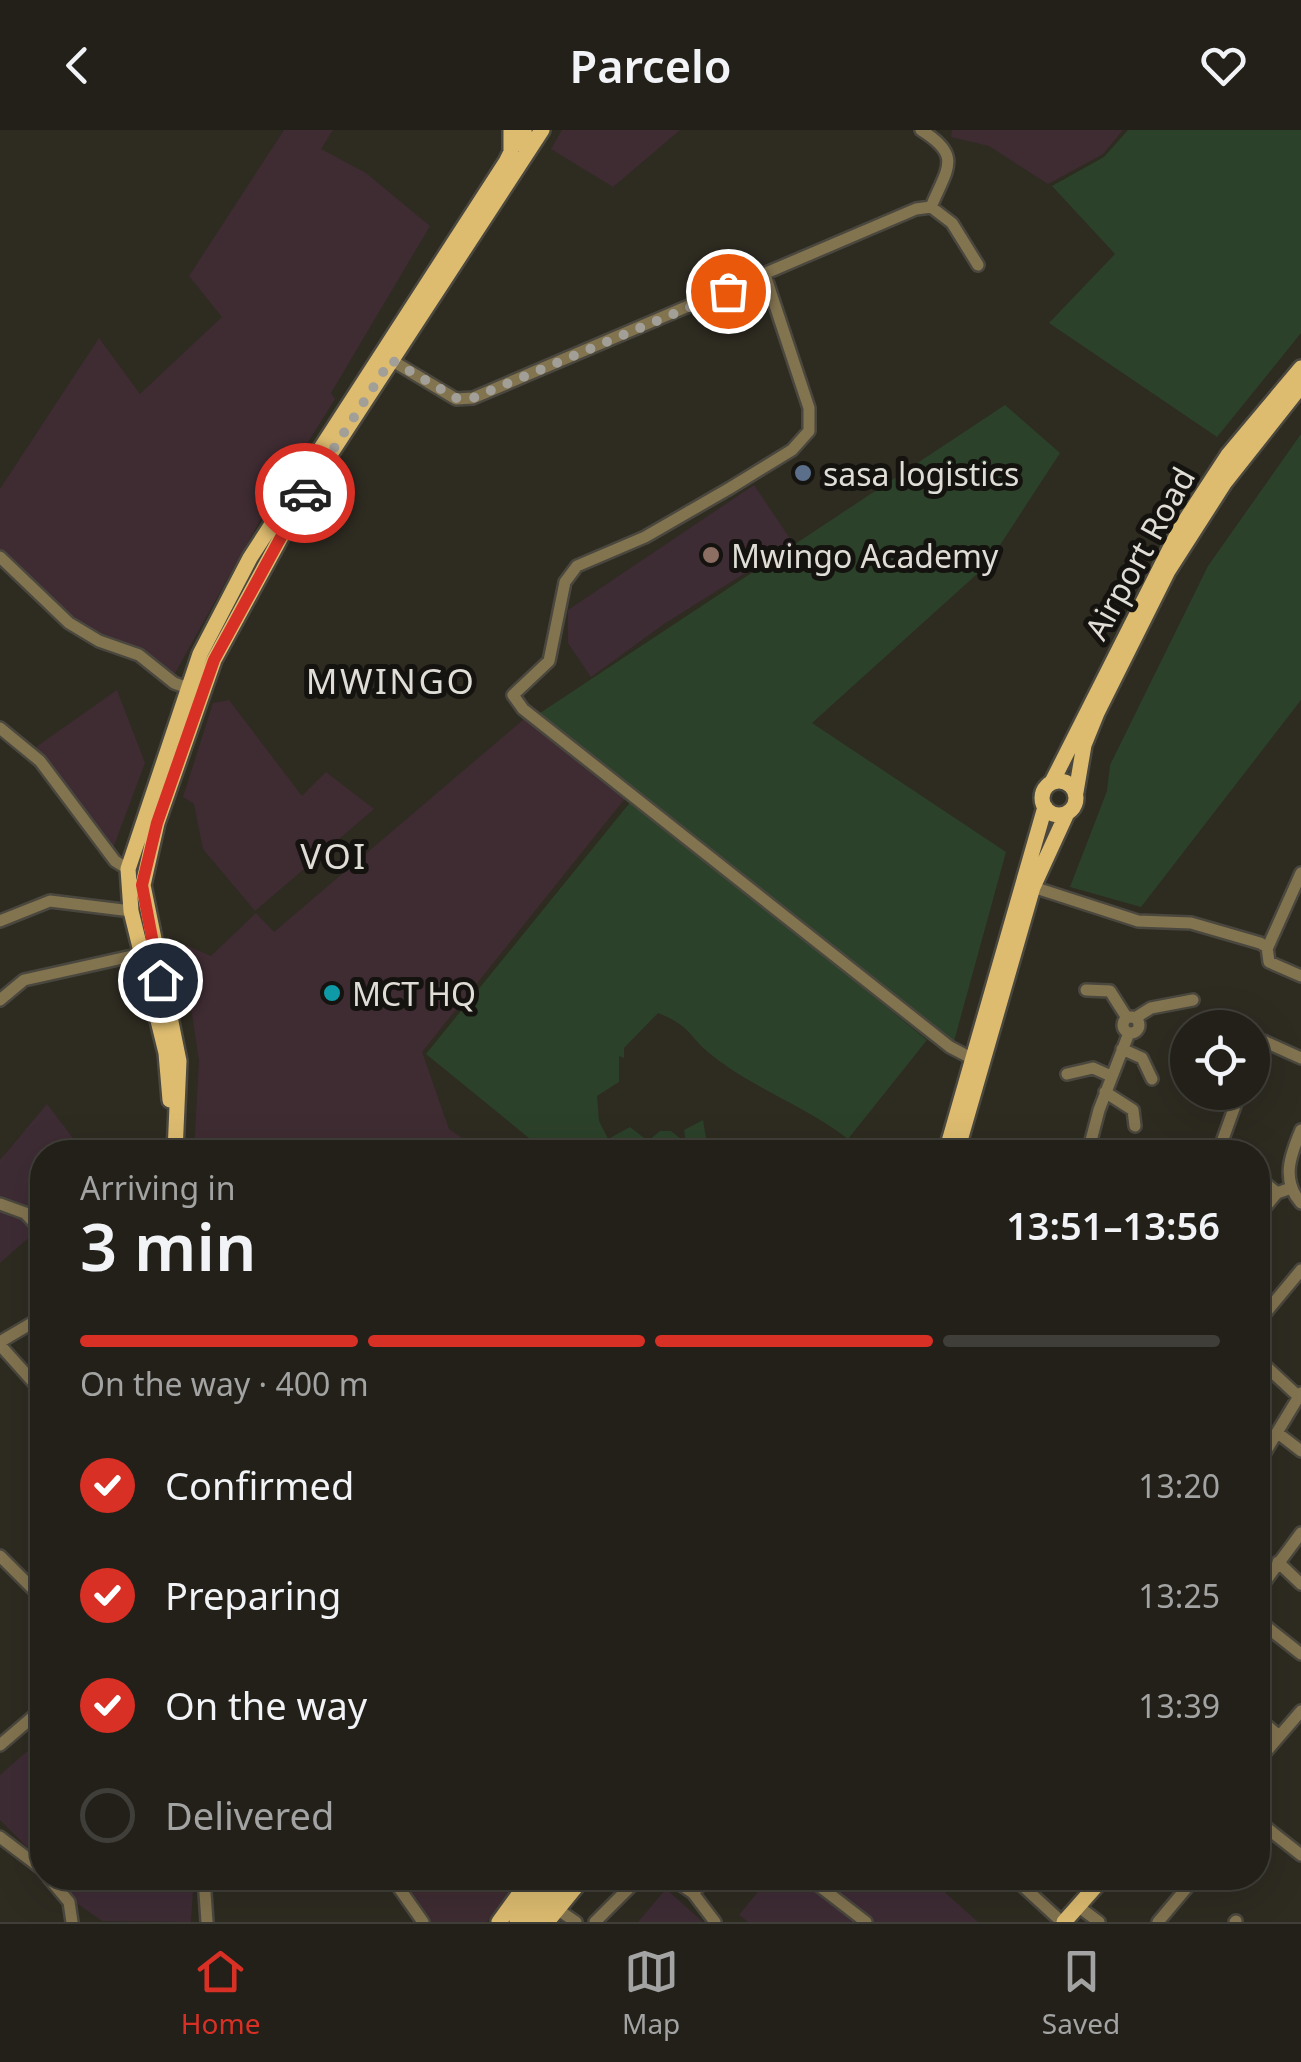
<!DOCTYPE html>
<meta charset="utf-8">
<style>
body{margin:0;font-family:"Noto Sans",sans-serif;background:#2a2822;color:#f1f3f6;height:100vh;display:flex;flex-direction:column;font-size:38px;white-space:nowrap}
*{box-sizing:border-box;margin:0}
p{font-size:32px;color:#a2a3a2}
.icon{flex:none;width:55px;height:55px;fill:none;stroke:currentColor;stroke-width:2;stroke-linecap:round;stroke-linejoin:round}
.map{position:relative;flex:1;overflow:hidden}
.drawer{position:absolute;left:30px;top:1010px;width:1240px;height:750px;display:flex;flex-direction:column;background:#222019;border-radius:40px;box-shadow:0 10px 40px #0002,0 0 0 2px #3f3e38}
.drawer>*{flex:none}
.buttons{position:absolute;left:1170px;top:880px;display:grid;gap:20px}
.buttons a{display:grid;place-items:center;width:100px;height:100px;border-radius:50%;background:#222019;box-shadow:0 10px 40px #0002,0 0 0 2px #3f3e38;font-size:50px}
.pin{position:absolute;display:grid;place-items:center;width:85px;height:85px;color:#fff;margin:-42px;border:5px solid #fff;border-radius:50%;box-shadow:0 2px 10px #0007}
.courier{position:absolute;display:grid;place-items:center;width:100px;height:100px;margin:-50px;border:8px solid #d93025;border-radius:50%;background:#fff;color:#222;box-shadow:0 2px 12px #0007}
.summary em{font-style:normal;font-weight:600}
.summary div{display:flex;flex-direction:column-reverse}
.summary{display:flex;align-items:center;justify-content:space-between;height:170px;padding:0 50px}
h1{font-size:65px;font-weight:600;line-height:75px}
.bar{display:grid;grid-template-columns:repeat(4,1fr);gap:15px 10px;align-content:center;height:120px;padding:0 50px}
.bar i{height:12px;border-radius:8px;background:#3f3e38}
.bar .selected{background:#d93025}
.bar p{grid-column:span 4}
ol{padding:0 50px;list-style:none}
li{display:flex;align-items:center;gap:30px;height:110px}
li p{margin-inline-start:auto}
li .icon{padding:10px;border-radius:50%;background:#d93025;color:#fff;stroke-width:4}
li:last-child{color:#a2a3a2}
li i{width:55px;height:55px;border:5px solid #3f3e38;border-radius:50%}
header{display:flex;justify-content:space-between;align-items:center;height:130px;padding:0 50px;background:#222019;font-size:45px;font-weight:600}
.tabs{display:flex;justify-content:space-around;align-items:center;height:140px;border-top:2px solid #3f3e38;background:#222019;font-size:28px;color:#a2a3a2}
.tabs a{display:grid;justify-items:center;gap:5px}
.tabs .selected{color:#d93025}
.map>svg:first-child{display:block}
</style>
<header><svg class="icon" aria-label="back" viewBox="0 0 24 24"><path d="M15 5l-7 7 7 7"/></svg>Parcelo<svg class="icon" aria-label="heart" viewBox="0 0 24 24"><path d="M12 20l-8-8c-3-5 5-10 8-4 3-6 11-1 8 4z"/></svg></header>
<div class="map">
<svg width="1301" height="1792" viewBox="0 0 1301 1792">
<rect width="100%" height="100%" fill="#2e2b21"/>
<!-- industrial -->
<path fill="#3f2c33" d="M284 0H333L321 19 366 43 430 96 331 263 335 269 308 312 284 336 256 376 264 383 174 545 138 519 111 512 71 489 0 423V359L99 208 140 264 222 187 189 146Z
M562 0H680L613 57 551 19Z
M952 0H1123L1103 24 1048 54 989 16 951 7Z
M117 560 145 633 112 721 36 617Z
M229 570 302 666 326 642 374 679 255 781 203 719 194 674 183 667 213 573Z
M524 589 627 666 422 922 449 999 475 1017 398 1022H194L199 931 192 884 171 818 188 816 211 826 256 783 274 802Z
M396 1748H520L487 1792H428Z"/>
<!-- education -->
<path fill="#3e2c35" d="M754 355 793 413 664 494 591 547 568 513V480Z
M47 974 76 1012 63 1022H42V1052L34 1056 42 1096 0 1133V1030Z
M31 1618 42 1627V1732L0 1690V1645Z
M55 1748H189L193 1759 191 1792 102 1791 75 1772Z
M769 1748H929L978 1792H748L739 1785Z
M666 1759 703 1792H638Z"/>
<!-- green -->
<path fill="#2c412a" d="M1128 0H1301V203L1217 307 1049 193 1115 124 1052 56 1104 27Z
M1005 275 1060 323 987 435 812 593 1006 722 953 915 657 682 540 583Z
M1301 304V570L1141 777 1070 757 1107 661 1110 635 1208 436Z
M632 670 927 910 848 1009C806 976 754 959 713 926 689 908 692 896 658 883L624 918V928L619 926V952L597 966 599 991 608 1009 630 997 648 1011 660 1001H671L686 1013 684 1000 703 990 707 1014 718 1022H546L426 924Z"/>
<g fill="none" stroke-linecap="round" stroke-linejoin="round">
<defs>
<path id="minor" d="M921 0C963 26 947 38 931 77
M765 145 809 278V301L792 320 730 358 645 407 577 436 565 452 549 531 513 565 523 579 950 917 973 929
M391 230 456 269 473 268 916 79 931 77 952 93 978 135
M0 427 69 493 99 511 139 525 174 553 188 558
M0 598 40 631 115 731 128 739
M1033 757 1138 791 1191 793 1260 813 1267 817 1269 832 1301 846
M0 791 50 771 131 781
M1267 819 1301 743
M1086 860 1110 861 1127 888
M0 870 24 850 141 824
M1123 895a8 8 0 1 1 16 0a8 8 0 1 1-16 0Z
M1135 888 1151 878 1193 870
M1252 906 1301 928
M1122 919 1142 928 1152 949
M1252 934 1263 911
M1067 944 1093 938 1111 946
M1105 962 1133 980 1135 996
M1301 1000C1290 1026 1281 1050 1301 1073
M1057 1022H1092
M1088 1022 1099 980 1129 903
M1227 1022 1223 1009 1240 962
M1258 1047 1277 1063
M0 1074 25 1083 42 1101
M1258 1086 1277 1063 1291 1058
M1258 1192 1301 1140
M0 1212 42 1187
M0 1215 42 1262
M1258 1229 1299 1267
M1279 1304 1301 1321
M1258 1334 1301 1263
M0 1426 42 1468
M1278 1432 1301 1454
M1258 1461 1301 1403
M1258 1490 1301 1524
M1258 1588 1279 1606
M0 1615 42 1579
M1258 1631 1301 1581
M1258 1691 1301 1725
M0 1707 42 1739
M49 1748 69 1772 72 1792
M204 1748 207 1792
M392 1748 423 1792
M671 1748 693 1763 715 1792
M809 1748 866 1792
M1014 1748 1062 1792
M693 1763 707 1748
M1079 1777 1099 1792
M557 1779 576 1792
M595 1792 639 1748
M1158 1792 1195 1748
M1235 1792 1236 1791"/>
<path id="major" d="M524 0 526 20
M1042 668a17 17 0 1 1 34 0a17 17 0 1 1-34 0Z
M1052 652 1181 397 1228 325 1301 238
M1076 662 1084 615 1097 583 1168 441 1225 352 1301 256
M170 970 166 923 131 781 128 739 200 524 250 428 506 32 511 22V0
M957 1021 1033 757 1067 683
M175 1022 179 931 143 755 157 693 214 530 305 363 542 0
M946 1022 1045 677
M499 1792 531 1748
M517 1792 550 1748
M532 1792 565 1748
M547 1792 583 1748
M1064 1792 1103 1748"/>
</defs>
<!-- minor casing -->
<use href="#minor" stroke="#4a473e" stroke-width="16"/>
<!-- major casing -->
<use href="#major" stroke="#4a473e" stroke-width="20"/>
<!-- minor -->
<use href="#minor" stroke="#837450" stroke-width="11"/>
<!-- major -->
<use href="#major" stroke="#ddbc70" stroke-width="15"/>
</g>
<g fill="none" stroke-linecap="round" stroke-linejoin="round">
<!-- done -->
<path stroke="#a19f97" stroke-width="10" stroke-dasharray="0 18" d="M305 363 391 230 456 268H473L728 161"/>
<!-- route -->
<path stroke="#d93025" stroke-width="12" d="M160 850 142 755 157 693 214 530 305 363"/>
</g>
<!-- markers -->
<circle fill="#5c6f8a" stroke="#15130f" stroke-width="4" cx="803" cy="343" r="10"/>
<circle fill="#8d6e63" stroke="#15130f" stroke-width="4" cx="711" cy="425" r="10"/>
<circle fill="#0f9aa8" stroke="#15130f" stroke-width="4" cx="332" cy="863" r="10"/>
<g text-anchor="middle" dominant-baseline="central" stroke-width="10" stroke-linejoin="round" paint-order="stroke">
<!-- poi labels -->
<g font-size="32" fill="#dfddd6" stroke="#15130f" text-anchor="start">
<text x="823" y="343">sasa logistics</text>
<text x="731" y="425">Mwingo Academy</text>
<text x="352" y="863">MCT HQ</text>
</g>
<!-- street labels -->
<g font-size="32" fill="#dfddd6" stroke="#15130f">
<text transform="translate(1139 423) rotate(-61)">Airport Road</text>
</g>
<!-- neighbourhood labels -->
<g font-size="35" letter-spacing="2.5" fill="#dfddd6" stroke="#15130f">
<text x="391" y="550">MWINGO</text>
<text x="334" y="725">VOI</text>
</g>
</g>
</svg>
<div class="buttons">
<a><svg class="icon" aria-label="locate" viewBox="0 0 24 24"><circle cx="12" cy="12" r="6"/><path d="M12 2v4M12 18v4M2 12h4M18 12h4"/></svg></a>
</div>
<div class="pin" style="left:728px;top:161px;background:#ea580c"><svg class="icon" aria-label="bag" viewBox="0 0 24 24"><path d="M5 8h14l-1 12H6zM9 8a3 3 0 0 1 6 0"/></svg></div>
<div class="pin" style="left:160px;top:850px;background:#1f2937"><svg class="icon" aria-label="home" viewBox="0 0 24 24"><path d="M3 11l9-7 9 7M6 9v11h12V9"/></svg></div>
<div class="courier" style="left:305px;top:363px"><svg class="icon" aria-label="car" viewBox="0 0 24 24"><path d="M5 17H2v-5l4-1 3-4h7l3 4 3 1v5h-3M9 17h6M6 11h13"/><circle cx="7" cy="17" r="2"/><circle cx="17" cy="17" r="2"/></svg></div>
<section class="drawer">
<div class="summary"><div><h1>3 min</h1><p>Arriving in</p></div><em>13:51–13:56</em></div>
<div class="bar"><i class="selected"></i><i class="selected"></i><i class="selected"></i><i></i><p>On the way · 400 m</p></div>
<ol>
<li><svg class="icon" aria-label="check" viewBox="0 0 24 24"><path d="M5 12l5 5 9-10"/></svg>Confirmed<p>13:20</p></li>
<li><svg class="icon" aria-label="check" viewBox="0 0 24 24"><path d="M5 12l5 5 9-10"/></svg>Preparing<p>13:25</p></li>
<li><svg class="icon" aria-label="check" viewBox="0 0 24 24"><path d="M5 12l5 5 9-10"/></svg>On the way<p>13:39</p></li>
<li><i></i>Delivered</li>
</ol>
</section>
</div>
<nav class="tabs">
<a class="selected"><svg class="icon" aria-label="home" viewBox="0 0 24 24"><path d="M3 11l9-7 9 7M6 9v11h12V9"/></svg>Home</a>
<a><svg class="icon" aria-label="map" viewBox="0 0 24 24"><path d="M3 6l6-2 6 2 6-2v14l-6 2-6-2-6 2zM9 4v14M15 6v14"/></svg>Map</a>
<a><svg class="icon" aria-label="saved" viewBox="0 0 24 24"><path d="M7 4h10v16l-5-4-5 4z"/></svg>Saved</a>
</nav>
